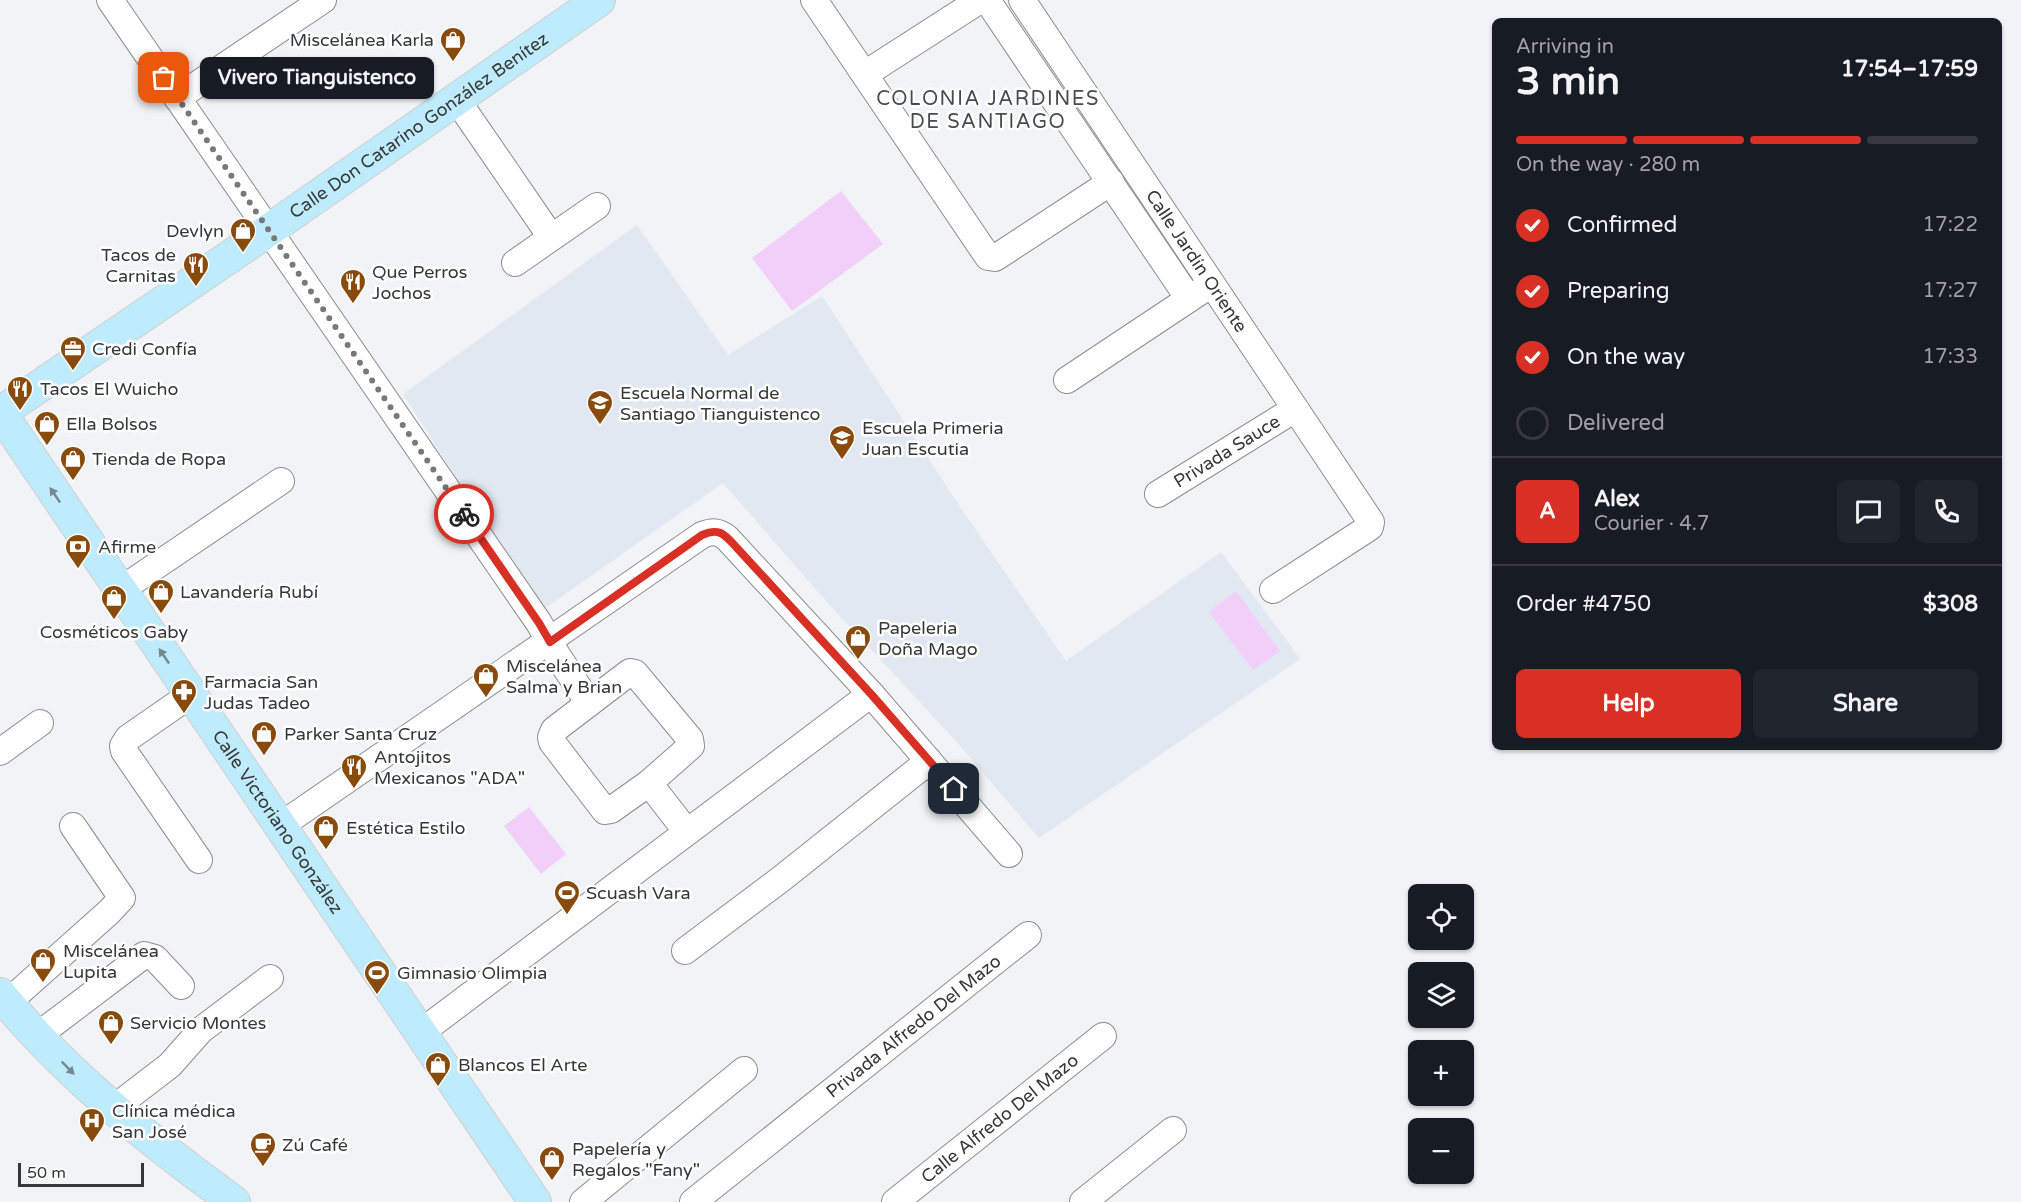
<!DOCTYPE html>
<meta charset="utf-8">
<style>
body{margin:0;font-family:"Varela Round",sans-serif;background:#20242c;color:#f1f3f6;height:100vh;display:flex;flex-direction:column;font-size:22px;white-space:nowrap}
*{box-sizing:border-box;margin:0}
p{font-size:20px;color:#9ea1a6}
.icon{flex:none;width:33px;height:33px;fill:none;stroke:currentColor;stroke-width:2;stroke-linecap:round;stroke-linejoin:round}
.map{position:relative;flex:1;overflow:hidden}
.details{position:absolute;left:1492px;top:18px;width:510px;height:732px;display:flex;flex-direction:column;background:#171b24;border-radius:9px;box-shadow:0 2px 4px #0004}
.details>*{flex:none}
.fabs{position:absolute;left:1408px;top:884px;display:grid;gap:12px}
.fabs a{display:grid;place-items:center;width:66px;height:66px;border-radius:9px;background:#171b24;box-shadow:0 2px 4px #0004;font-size:30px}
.scale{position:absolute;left:18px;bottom:15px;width:126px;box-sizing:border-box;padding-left:6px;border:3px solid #363738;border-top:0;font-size:16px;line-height:21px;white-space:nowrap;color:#363738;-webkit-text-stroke:4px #fff;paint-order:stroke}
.pin{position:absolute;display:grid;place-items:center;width:51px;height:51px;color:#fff;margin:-26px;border-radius:12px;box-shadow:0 3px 9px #0006}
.courier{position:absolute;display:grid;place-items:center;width:60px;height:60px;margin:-30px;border:4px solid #d93025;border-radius:50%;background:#fff;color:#222;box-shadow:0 2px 8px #0007}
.bubble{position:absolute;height:42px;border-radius:9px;background:#171b24;box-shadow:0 2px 4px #0004;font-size:20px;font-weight:700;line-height:42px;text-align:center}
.overview em{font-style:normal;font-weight:700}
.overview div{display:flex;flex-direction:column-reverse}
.overview{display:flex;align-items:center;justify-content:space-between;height:102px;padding:0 24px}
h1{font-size:39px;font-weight:700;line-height:45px}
.bar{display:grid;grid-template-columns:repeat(4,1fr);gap:9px 6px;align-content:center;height:72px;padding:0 24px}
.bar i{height:8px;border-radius:4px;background:#363941}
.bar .on{background:#d93025}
.bar p{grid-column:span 4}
.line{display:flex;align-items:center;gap:15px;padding:0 24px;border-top:2px solid #363941}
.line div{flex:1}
.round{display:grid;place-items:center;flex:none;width:63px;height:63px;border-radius:9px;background:#20242c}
ol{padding:0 24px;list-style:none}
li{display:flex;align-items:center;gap:18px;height:66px}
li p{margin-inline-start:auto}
li .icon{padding:6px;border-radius:50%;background:#d93025;color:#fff;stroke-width:4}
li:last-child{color:#9ea1a6}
li i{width:33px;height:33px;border:3px solid #363941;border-radius:50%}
.action{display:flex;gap:12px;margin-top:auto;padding:12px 24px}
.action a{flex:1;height:69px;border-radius:9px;background:#d93025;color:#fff;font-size:24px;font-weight:700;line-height:69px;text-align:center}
.action a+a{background:#20242c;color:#f1f3f6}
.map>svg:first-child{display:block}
</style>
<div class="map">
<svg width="2021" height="1202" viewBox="0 0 2021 1202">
<rect width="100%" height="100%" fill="#f1f3f6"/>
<!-- built -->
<path fill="#e1e8f1" d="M637 225 728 355 822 296 964 513 1066 661 1221 552 1300 659 1039 838 955 740 827 602 723 483 541 611 403 394Z"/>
<!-- garden -->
<path fill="#f1cff9" d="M841 191 883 244 792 311 752 258Z
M1236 591 1280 651 1253 670 1209 612Z
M529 807 566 854 541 874 504 826Z"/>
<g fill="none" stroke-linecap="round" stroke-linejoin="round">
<defs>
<g id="minor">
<path d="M110 0 539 623 557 655 589 703"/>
<path d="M814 0 988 257 995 258 1111 182"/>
<path d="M987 0 1189 299"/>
<path id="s1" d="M1022 0 1371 522 1370 527 1367 529 1273 590"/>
<path d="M865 74 980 0"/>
<path d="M177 98 323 0"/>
<path d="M457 100 551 237"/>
<path d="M515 263 597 206"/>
<path d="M1067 380 1204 289"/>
<path id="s2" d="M1158 494 1295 409"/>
<path d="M119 591 281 481"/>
<path d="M630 672 635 673 690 739 691 746 649 783 611 810 605 811 552 742 551 737 554 730Z"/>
<path d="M190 695 128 738 123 746 124 751 199 860"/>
<path d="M0 752 40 723"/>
<path d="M649 783 687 832"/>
<path d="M280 826 702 535C713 531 718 531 727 538L871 694 1009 854"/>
<path d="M685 951 781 879 929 761"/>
<path d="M7 1003 109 912 122 898 73 826"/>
<path d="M420 1033 871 694"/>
<path d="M37 1036 144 955 155 958 181 986"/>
<path d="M114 1108 170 1065 201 1030 270 978"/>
<path d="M583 1202 744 1070"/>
<path id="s3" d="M693 1202 1028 935"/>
<path id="s4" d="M895 1202 1103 1036"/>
<path d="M1083 1202 1173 1130"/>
</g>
<g id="major">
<path id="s5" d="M0 412 535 1202"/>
<path id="s6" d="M0 413 269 230 599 0"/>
<path d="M0 994C67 1076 149 1140 234 1202"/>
</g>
</defs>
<!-- minor casing -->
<use href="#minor" stroke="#8b8d8f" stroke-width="28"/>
<!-- major casing -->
<use href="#major" stroke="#cfcfcf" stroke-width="34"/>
<!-- minor -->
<use href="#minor" stroke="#fff" stroke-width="26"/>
<!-- major -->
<use href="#major" stroke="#bfecfc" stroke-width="32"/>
</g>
<!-- one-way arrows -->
<defs><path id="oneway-solid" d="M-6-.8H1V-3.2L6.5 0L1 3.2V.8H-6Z" transform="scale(1.5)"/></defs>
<g fill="#748890">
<use href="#oneway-solid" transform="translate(55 495) rotate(-124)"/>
<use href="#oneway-solid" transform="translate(164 656) rotate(-124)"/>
<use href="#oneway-solid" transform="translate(68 1068) rotate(46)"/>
</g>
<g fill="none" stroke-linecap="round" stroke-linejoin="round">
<!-- done -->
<path stroke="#77797a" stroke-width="6" stroke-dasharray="0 10.8" d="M164 78 464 514"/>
<!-- route -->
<path stroke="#d93025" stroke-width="8" d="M464 514 539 623 550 642 702 535C720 527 725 535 737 548L871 694 954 789"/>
</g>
<!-- icons -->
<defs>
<symbol id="shop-pin" viewBox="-11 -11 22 30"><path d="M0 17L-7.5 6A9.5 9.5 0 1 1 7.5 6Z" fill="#884b0c" stroke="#fff"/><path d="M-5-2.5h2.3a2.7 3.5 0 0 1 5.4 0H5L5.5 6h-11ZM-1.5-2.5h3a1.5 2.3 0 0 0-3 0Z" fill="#fff"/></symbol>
<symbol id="restaurant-pin" viewBox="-11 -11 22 30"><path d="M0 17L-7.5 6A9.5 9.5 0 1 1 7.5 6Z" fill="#884b0c" stroke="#fff"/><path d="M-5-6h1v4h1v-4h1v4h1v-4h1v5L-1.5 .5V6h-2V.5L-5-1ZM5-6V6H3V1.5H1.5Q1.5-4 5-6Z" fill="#fff"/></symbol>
<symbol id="office-pin" viewBox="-11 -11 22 30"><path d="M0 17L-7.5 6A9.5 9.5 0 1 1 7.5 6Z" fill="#884b0c" stroke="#fff"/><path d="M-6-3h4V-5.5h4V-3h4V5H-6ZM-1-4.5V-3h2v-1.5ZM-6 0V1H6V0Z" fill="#fff"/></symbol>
<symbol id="university-pin" viewBox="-11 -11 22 30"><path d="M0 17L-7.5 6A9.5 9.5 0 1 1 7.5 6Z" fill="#884b0c" stroke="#fff"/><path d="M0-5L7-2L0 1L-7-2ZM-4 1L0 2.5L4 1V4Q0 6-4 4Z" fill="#fff"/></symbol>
<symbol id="school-pin" viewBox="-11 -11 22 30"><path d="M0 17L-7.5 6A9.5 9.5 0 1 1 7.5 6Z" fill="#884b0c" stroke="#fff"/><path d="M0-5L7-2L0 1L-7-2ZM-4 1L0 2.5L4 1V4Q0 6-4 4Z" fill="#fff"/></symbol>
<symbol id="bank-pin" viewBox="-11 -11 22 30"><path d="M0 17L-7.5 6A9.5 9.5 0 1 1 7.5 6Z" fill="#884b0c" stroke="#fff"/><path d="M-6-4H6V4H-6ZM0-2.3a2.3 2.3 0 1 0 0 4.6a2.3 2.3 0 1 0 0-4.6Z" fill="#fff"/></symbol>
<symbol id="pharmacy-pin" viewBox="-11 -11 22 30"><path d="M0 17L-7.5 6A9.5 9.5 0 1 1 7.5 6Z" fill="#884b0c" stroke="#fff"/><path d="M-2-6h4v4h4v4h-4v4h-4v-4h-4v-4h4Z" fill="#fff"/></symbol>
<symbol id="stadium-pin" viewBox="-11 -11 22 30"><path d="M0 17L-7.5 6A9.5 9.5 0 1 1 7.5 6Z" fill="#884b0c" stroke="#fff"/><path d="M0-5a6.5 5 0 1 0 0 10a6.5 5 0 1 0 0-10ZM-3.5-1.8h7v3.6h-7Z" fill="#fff"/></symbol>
<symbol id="hospital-pin" viewBox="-11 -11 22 30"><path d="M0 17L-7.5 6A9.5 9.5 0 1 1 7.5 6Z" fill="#884b0c" stroke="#fff"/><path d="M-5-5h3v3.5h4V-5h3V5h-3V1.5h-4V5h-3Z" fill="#fff"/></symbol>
<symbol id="cafe-pin" viewBox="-11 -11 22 30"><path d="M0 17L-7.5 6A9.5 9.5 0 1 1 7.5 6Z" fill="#884b0c" stroke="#fff"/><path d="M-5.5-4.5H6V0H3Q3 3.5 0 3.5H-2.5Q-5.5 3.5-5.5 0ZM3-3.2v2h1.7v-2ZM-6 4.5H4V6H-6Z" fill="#fff"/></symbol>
</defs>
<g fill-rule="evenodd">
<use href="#shop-pin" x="438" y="25" width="30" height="40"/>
<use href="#shop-pin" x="228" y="216" width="30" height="40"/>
<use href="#restaurant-pin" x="181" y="250" width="30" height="40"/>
<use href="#restaurant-pin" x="338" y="267" width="30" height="40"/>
<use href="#office-pin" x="58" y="334" width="30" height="40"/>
<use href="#restaurant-pin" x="5" y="374" width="30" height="40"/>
<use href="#university-pin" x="585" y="388" width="30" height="40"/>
<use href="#shop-pin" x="32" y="409" width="30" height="40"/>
<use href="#school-pin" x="827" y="423" width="30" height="40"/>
<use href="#shop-pin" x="58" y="444" width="30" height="40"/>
<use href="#bank-pin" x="63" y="532" width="30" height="40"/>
<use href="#shop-pin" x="146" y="577" width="30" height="40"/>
<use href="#shop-pin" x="99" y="583" width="30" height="40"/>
<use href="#shop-pin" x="843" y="623" width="30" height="40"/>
<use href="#shop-pin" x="471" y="661" width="30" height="40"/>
<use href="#pharmacy-pin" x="169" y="677" width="30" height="40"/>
<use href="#shop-pin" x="249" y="719" width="30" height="40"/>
<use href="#restaurant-pin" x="339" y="752" width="30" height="40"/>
<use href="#shop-pin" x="311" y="813" width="30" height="40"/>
<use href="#stadium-pin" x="552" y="878" width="30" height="40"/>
<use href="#shop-pin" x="28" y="946" width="30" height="40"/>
<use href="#stadium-pin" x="362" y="958" width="30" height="40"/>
<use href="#shop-pin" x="96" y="1008" width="30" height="40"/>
<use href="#shop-pin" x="423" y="1050" width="30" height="40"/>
<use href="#hospital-pin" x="77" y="1106" width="30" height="40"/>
<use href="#cafe-pin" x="248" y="1130" width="30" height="40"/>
<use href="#shop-pin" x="537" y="1144" width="30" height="40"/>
</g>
<g text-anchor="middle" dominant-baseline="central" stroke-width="5" stroke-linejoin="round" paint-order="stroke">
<!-- poi labels -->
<g font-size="18" fill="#363738" stroke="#fff" text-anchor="start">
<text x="434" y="40" text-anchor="end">Miscelánea Karla</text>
<text x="224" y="231" text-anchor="end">Devlyn</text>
<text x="176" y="255" text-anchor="end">Tacos de<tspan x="176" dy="21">Carnitas</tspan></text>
<text x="372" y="272">Que Perros<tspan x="372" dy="21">Jochos</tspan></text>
<text x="92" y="349">Credi Confía</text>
<text x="40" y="389">Tacos El Wuicho</text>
<text x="620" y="393">Escuela Normal de<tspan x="620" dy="21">Santiago Tianguistenco</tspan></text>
<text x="66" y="424">Ella Bolsos</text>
<text x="862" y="428">Escuela Primeria<tspan x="862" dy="21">Juan Escutia</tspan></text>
<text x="92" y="459">Tienda de Ropa</text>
<text x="98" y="547">Afirme</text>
<text x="180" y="592">Lavandería Rubí</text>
<text x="878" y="628">Papeleria<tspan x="878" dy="21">Doña Mago</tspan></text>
<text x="114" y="632" text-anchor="middle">Cosméticos Gaby</text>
<text x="506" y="666">Miscelánea<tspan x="506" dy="21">Salma y Brian</tspan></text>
<text x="204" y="682">Farmacia San<tspan x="204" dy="21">Judas Tadeo</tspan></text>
<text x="284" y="734">Parker Santa Cruz</text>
<text x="374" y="757">Antojitos<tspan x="374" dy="21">Mexicanos "ADA"</tspan></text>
<text x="346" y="828">Estética Estilo</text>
<text x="586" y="893">Scuash Vara</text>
<text x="63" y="951">Miscelánea<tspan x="63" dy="21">Lupita</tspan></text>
<text x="397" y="973">Gimnasio Olimpia</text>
<text x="130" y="1023">Servicio Montes</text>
<text x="458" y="1065">Blancos El Arte</text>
<text x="112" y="1111">Clínica médica<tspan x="112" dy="21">San José</tspan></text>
<text x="282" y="1145">Zú Café</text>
<text x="572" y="1149">Papelería y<tspan x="572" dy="21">Regalos "Fany"</tspan></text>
</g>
<!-- street labels -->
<g font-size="18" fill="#363738" stroke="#fff">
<text stroke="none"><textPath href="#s6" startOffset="508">Calle Don Catarino González Benítez</textPath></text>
<text stroke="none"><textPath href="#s1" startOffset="314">Calle Jardín Oriente</textPath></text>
<text stroke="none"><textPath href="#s2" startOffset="81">Privada Sauce</textPath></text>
<text stroke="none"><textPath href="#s5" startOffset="495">Calle Victoriano González</textPath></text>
<text stroke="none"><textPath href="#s3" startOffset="282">Privada Alfredo Del Mazo</textPath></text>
<text stroke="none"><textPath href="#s4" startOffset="134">Calle Alfredo Del Mazo</textPath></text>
</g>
<!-- neighbourhood labels -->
<g font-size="20" letter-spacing="1.5" fill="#484a4c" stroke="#fff">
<text x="988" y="99">COLONIA JARDINES<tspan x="988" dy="23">DE SANTIAGO</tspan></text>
</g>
</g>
</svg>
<div class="fabs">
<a><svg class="icon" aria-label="locate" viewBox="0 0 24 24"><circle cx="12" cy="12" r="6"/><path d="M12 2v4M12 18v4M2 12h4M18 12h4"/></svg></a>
<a><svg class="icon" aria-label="layers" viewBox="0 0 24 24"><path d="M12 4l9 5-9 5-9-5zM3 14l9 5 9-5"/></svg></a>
<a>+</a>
<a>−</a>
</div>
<div class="scale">50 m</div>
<div class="pin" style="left:164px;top:78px;background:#ea580c"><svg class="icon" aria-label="bag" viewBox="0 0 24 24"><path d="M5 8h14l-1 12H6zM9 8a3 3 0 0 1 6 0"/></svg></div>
<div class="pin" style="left:954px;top:789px;background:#1f2937"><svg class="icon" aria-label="home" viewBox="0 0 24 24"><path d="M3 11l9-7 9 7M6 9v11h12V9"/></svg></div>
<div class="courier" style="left:464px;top:514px"><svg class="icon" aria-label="bike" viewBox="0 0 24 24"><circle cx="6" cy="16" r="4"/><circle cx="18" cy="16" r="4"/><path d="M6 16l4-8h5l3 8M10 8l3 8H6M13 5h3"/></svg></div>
<div class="bubble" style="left:200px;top:57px;width:234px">Vivero Tianguistenco</div>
<section class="details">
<div class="overview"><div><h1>3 min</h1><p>Arriving in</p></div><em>17:54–17:59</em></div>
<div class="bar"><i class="on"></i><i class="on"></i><i class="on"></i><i></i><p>On the way · 280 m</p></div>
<ol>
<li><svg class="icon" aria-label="check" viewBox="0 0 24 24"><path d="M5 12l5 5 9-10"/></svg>Confirmed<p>17:22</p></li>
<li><svg class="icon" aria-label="check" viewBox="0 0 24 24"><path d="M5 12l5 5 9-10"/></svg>Preparing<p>17:27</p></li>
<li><svg class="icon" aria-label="check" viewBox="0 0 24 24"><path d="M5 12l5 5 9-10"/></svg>On the way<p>17:33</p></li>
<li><i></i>Delivered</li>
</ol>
<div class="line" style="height:108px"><b class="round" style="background:#d93025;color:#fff">A</b><div><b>Alex</b><p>Courier · 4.7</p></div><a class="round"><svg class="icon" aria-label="chat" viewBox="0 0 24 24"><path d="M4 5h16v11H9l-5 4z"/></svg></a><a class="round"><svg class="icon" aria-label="phone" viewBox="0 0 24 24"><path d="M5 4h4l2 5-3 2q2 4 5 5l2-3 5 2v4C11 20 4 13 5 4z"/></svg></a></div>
<div class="line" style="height:78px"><div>Order #4750</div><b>$308</b></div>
<div class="action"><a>Help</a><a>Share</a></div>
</section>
</div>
